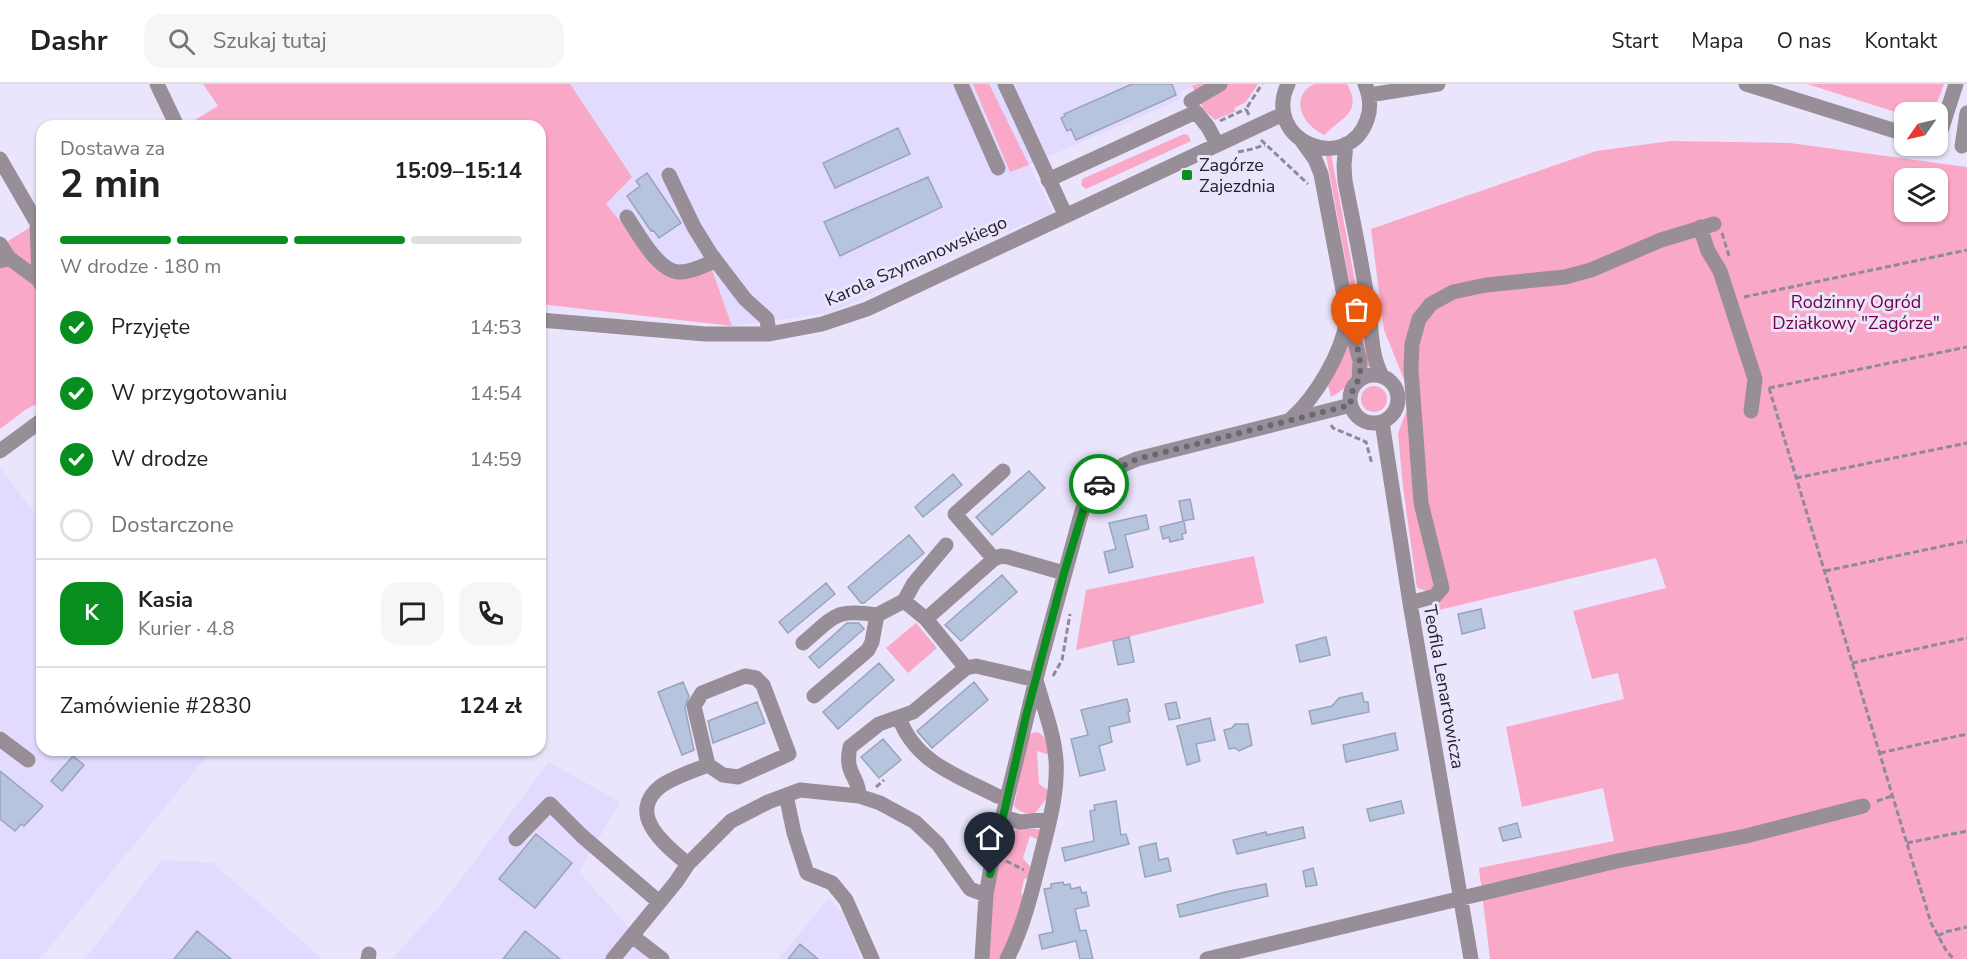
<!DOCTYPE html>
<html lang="pl">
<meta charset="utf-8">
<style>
body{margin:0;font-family:"Nunito Sans",sans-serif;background:#f6f6f6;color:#222;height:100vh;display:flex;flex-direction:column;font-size:22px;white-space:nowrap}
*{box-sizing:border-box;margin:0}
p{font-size:20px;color:#767676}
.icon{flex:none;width:33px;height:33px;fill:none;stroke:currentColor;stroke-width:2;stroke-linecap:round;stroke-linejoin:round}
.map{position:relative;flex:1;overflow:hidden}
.drawer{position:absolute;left:36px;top:36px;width:510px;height:636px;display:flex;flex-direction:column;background:#fff;border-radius:18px;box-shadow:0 2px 4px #0004}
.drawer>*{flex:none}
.needle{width:39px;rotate:236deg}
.buttons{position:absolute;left:1894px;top:18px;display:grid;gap:12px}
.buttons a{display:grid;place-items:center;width:54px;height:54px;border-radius:12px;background:#fff;box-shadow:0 2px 4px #0004;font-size:30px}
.pin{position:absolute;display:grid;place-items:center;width:51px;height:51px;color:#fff;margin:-62px -26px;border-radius:50% 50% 50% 0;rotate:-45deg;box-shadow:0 0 6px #0007}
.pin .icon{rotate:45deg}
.courier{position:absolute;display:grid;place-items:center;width:60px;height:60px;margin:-30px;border:4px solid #088e1e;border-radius:50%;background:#fff;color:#222;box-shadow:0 2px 8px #0007}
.overview em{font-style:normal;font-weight:700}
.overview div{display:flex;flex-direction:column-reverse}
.overview{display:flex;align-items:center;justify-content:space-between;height:102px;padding:0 24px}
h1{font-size:39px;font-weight:700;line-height:45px}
.bar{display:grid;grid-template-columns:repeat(4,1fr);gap:9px 6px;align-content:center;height:72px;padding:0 24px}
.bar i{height:8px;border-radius:4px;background:#e0e0e0}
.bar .active{background:#088e1e}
.bar p{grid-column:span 4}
.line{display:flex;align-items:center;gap:15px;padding:0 24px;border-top:2px solid #e0e0e0}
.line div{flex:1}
.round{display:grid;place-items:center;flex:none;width:63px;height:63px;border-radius:18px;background:#f6f6f6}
ol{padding:0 24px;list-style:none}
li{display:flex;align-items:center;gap:18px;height:66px}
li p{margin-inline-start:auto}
li .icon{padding:6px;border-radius:50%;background:#088e1e;color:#fff;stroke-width:4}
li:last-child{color:#767676}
li i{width:33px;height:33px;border:3px solid #e0e0e0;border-radius:50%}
header{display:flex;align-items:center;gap:36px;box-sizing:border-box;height:84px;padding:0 30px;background:#fff;border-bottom:2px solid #e0e0e0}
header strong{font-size:28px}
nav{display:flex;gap:33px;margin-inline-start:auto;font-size:21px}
.search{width:420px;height:54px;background:#f6f6f6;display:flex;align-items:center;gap:15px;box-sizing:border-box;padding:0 21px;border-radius:18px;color:#767676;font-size:22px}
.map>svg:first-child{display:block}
</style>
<header>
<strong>Dashr</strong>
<div class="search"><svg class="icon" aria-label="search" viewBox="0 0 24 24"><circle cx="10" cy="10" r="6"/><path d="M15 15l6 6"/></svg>Szukaj tutaj</div>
<nav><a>Start</a><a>Mapa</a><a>O nas</a><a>Kontakt</a></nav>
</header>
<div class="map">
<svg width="1967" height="875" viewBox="0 0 1967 875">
<rect width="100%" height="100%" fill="#eae5fc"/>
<!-- built -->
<path fill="#e3dbff" d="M570 0H1197L1180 8 1179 16 1029 81 1054 129 982 157 830 229 732 242 712 186H660L606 120 632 93Z
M0 384 42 439V666H212L40 875H0Z
M549 678 620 718 579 788 640 856 666 875H392L441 821Z
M162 776 213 779 323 875H85Z
M829 814 844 831 861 875H778Z"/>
<!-- green -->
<path fill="#faa8c7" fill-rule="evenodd" d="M203 0H570L632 93 606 120 660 186H712L732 242 540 220V42H185L218 22Z
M973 0H989L1029 81 1010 88Z
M1197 0H1258L1246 18 1234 24 1236 27 1215 36 1204 26 1192 2Z
M1314 0H1347C1364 30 1339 34 1325 51 1303 43 1288 13 1314 0Z
M1807 0H1944C1935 27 1932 28 1905 28V31Z
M1184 50 1188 51 1191 57 1086 105 1081 101 1082 95Z
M1671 57 1790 59 1967 83V875H1490L1479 784 1614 757 1603 704 1522 723 1506 643 1624 615 1618 589 1592 595 1573 527 1666 504 1656 474 1435 527 1430 508 1417 504 1403 403 1398 349 1408 323 1407 303 1384 246 1371 145 1596 67ZM1905 94H1938V128H1905Z
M1331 70 1371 282 1368 284 1365 282 1326 71Z
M42 136V317L25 326 0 345V162Z
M1350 258C1355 283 1357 300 1331 313L1327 297Z
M1361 315a13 13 0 1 1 26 0a13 13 0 1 1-26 0Z
M1254 472 1264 519 1076 566 1086 506Z
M916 539 937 564 908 589 886 564Z
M1037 648C1047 652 1047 663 1049 671L1037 667 1039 700 1048 706 1047 714 1035 729C1026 730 1020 729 1014 722L1028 653 1032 649Z
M1017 745H1041L1040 757 1030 752 1023 774 1032 785 1030 793 1024 795 1021 809 1025 814 1001 875H986C989 851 993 764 1009 749 1010 748 1016 746 1017 745Z"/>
<!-- building -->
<path fill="#b7c4dd" stroke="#98a4bd" stroke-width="1.5" d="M1132 0H1172L1176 11 1076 56 1071 45 1067 47 1061 34 1065 32 1064 30Z
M898 44 910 70 835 104 823 79Z
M647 89 681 139 659 154 653 146 651 147 627 112 640 102 636 97Z
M928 93 942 123 840 172 824 138Z
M1029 387 1045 404 992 451 976 433Z
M953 390 962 401 923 433 915 423Z
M1190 415 1194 435 1183 437 1179 417Z
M1146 431 1149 445 1125 451 1133 483 1109 489 1104 468 1116 465 1109 439Z
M1184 437 1186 449 1182 450 1183 455 1170 458 1169 453 1163 455 1160 443Z
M909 451 924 469 864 519H861L848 503Z
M1002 491 1017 508 961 557 945 541Z
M826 499 835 510 788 549 779 538Z
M1481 525 1485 544 1462 550 1458 530Z
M847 539H859L864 545 819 584 809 573Z
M1129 553 1134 578 1118 581 1113 557Z
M1326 553 1330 571 1300 578 1296 561Z
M879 579 894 596 838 645 823 628Z
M683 598 689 612 685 624 694 666 682 671 658 608Z
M974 598 988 616 932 664 917 647Z
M1362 609 1364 618H1368L1369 628 1312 640 1309 627 1332 622 1339 614Z
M1127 615 1130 627 1128 628 1130 638 1109 643 1112 658 1099 662 1105 686 1080 692 1071 655 1088 651 1081 626Z
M757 618 765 639 713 659 708 637Z
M1176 618 1180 634 1169 636 1165 620Z
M1210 634 1215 656 1196 660 1200 677 1187 681 1177 642Z
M1235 640H1248L1252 661 1239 667 1235 664 1229 665 1224 646 1232 644Z
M1395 649 1398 666 1346 678 1343 661Z
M883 655 901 676 879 694 861 673Z
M73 672 84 681 62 707 51 697Z
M0 687 43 722 24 742 21 740 15 747 0 735Z
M1116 717 1121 751 1126 750 1129 760 1065 777 1062 764 1094 757 1090 727 1095 726 1094 721Z
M1401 717 1404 729 1370 737 1367 725Z
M1517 739 1521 753 1503 757 1499 744Z
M1303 743 1305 754 1237 770 1233 756 1266 748 1267 751Z
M536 750 572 779 535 824 499 795Z
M1156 759 1159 776 1168 774 1171 787 1145 793 1139 763Z
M1313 784 1317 801 1306 803 1303 787Z
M1063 798 1064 801 1070 800 1071 805 1080 803 1082 809 1086 808 1089 822 1075 825 1080 847 1086 846 1093 875H1080L1076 857 1042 865 1039 851 1053 848 1044 805 1051 804V800Z
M1266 800 1268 812 1180 833 1177 821 1225 808Z
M197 847 231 875H174Z
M525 847 560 875H503Z
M800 860 818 875H788Z"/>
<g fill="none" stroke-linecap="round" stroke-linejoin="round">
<!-- path -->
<path stroke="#8e899b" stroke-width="3" stroke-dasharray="6 3" stroke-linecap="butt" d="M1249 31 1246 25 1262 0
M1220 37 1246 25
M1261 56 1308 100
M1238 68 1252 65 1265 61
M1722 149 1729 172
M1744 213 1967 166
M1769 304 1931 839 1947 868 1954 875
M1769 304 1967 263
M1331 341 1333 344 1366 358 1372 380
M1796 394 1967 359
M1825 487 1967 457
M1852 579 1967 554
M1053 592 1062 576 1070 530
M1880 669 1967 650
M876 703 884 696
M1877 717 1892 712
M1907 759 1967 747
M1006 777 1024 786
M1938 852 1945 848 1967 843"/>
<!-- minor -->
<path stroke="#988e98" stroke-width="15" d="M157 0 177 42
M961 0 998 84
M1005 0 1065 130
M1288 0C1261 57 1347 92 1367 36 1372 23 1370 12 1365 0
M1746 0 1905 50
M1369 11 1438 0
M1191 17 1220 0
M1938 56 1956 0
M1302 57 1315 75 1321 90 1348 233 1360 277 1359 296
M1346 60 1344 81 1345 97C1353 138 1362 179 1368 220 1372 244 1370 270 1382 292
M1962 62 1967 29
M0 75 37 139 39 196 42 202
M669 91 694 143 710 169 745 215 767 235 769 250
M1048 96 1196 28 1208 43 1217 60
M627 133C638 149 657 186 678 188 690 189 705 181 715 177
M1700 143 1708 167 1720 187 1755 295 1751 327
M0 160 9 174
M0 177 9 174 39 196
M540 236 705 250H769L822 240 867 225 1283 30
M1350 315a24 24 0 1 1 48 0a24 24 0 1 1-48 0Z
M1291 335C1316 313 1342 269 1347 235
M1382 338 1410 519 1471 875
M0 367 42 336
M994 475 1001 472 1008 473 1064 489
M904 517 914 499 946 461
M1410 519 1435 512 1442 504 1421 419 1411 286 1412 260 1419 235 1431 220 1453 208 1486 201 1565 193 1591 186 1661 156 1714 140
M926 535 994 475 955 430 1003 387
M803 559C834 533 834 524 877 531
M814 612 868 566 872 558 877 531 904 517 926 535 966 584 976 582 1036 596
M899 633C914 678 958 692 997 712L1007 714
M0 655 28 676
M786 711 794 749 807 789 832 799 846 816 872 875
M859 712C859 691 844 691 850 663L879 640 913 628 966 584
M1003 733 1020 738 1050 735
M516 755 550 720 582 752 659 818
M688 780C666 762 625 730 661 702 674 693 693 687 708 681L723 691 738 693 789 670 763 601 756 594 745 592 702 609 694 622 708 681
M632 852 662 875
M368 875 369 870
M613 875 676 798 688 780 731 737 768 718 800 706 859 712 880 719 915 738 938 760 970 805 986 811
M982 875 986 811 993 772 1039 583 1082 427 1086 417 1102 396 1123 381 1137 375 1351 321
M1007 875C1024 842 1032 807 1041 771 1049 740 1058 708 1056 676 1054 649 1043 622 1036 596
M1207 875 1617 777 1746 752 1863 722"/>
</g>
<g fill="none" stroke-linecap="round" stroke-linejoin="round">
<!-- done -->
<path stroke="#696675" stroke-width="6" stroke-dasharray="0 10.8" d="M1099 400 1113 387 1137 375 1351 321C1349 306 1356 305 1359 293 1362 283 1359 272 1357 262"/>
<!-- route -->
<path stroke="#088e1e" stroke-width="8" d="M990 790 1026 632 1064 489 1083 427 1086 417 1099 400"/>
</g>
<!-- markers -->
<rect fill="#088e1e" stroke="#eae5fc" stroke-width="2" x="1181" y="85" width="12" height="12" rx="3"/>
<g text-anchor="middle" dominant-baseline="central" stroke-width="6" stroke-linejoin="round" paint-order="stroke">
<!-- poi labels -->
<g font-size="18" fill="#24212c" stroke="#eae5fc" text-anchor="start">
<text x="1199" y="81">Zagórze<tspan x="1199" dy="21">Zajezdnia</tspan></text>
</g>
<!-- street labels -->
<g font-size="18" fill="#24212c" stroke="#eae5fc">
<text transform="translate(916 177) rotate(-24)">Karola Szymanowskiego</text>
<text transform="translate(1444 603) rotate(80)">Teofila Lenartowicza</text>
</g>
<!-- park labels -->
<g font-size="18" fill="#730041" stroke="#eae5fc">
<text x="1856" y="218">Rodzinny Ogród<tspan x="1856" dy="21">Działkowy "Zagórze"</tspan></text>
</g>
</g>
</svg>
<div class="buttons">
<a><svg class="needle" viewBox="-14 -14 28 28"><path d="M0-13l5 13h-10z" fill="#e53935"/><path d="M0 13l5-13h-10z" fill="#767676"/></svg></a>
<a><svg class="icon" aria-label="layers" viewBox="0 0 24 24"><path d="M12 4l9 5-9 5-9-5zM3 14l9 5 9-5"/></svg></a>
</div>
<div class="pin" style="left:1357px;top:262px;background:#ea580c"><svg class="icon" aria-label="bag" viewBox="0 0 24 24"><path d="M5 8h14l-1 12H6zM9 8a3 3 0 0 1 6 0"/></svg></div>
<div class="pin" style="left:990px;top:790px;background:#1f2937"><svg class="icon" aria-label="home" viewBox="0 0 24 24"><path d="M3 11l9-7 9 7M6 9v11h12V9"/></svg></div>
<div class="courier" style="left:1099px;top:400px"><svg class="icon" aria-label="car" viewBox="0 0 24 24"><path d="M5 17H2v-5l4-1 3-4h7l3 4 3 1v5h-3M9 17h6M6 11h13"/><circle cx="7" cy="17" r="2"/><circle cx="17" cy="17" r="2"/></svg></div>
<section class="drawer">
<div class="overview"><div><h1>2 min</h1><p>Dostawa za</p></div><em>15:09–15:14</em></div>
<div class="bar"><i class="active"></i><i class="active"></i><i class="active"></i><i></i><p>W drodze · 180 m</p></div>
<ol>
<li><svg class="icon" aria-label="check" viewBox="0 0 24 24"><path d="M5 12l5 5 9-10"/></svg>Przyjęte<p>14:53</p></li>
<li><svg class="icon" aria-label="check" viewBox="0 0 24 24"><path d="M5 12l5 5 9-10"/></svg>W przygotowaniu<p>14:54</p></li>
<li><svg class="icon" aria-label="check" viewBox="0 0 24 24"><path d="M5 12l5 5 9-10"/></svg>W drodze<p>14:59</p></li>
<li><i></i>Dostarczone</li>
</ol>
<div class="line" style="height:108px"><b class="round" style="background:#088e1e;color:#fff">K</b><div><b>Kasia</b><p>Kurier · 4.8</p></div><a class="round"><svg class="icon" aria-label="chat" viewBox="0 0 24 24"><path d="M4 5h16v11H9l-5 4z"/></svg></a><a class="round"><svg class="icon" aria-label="phone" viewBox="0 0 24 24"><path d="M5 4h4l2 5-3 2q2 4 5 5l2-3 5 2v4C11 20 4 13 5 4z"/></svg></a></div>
<div class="line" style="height:78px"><div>Zamówienie #2830</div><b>124 zł</b></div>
</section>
</div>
